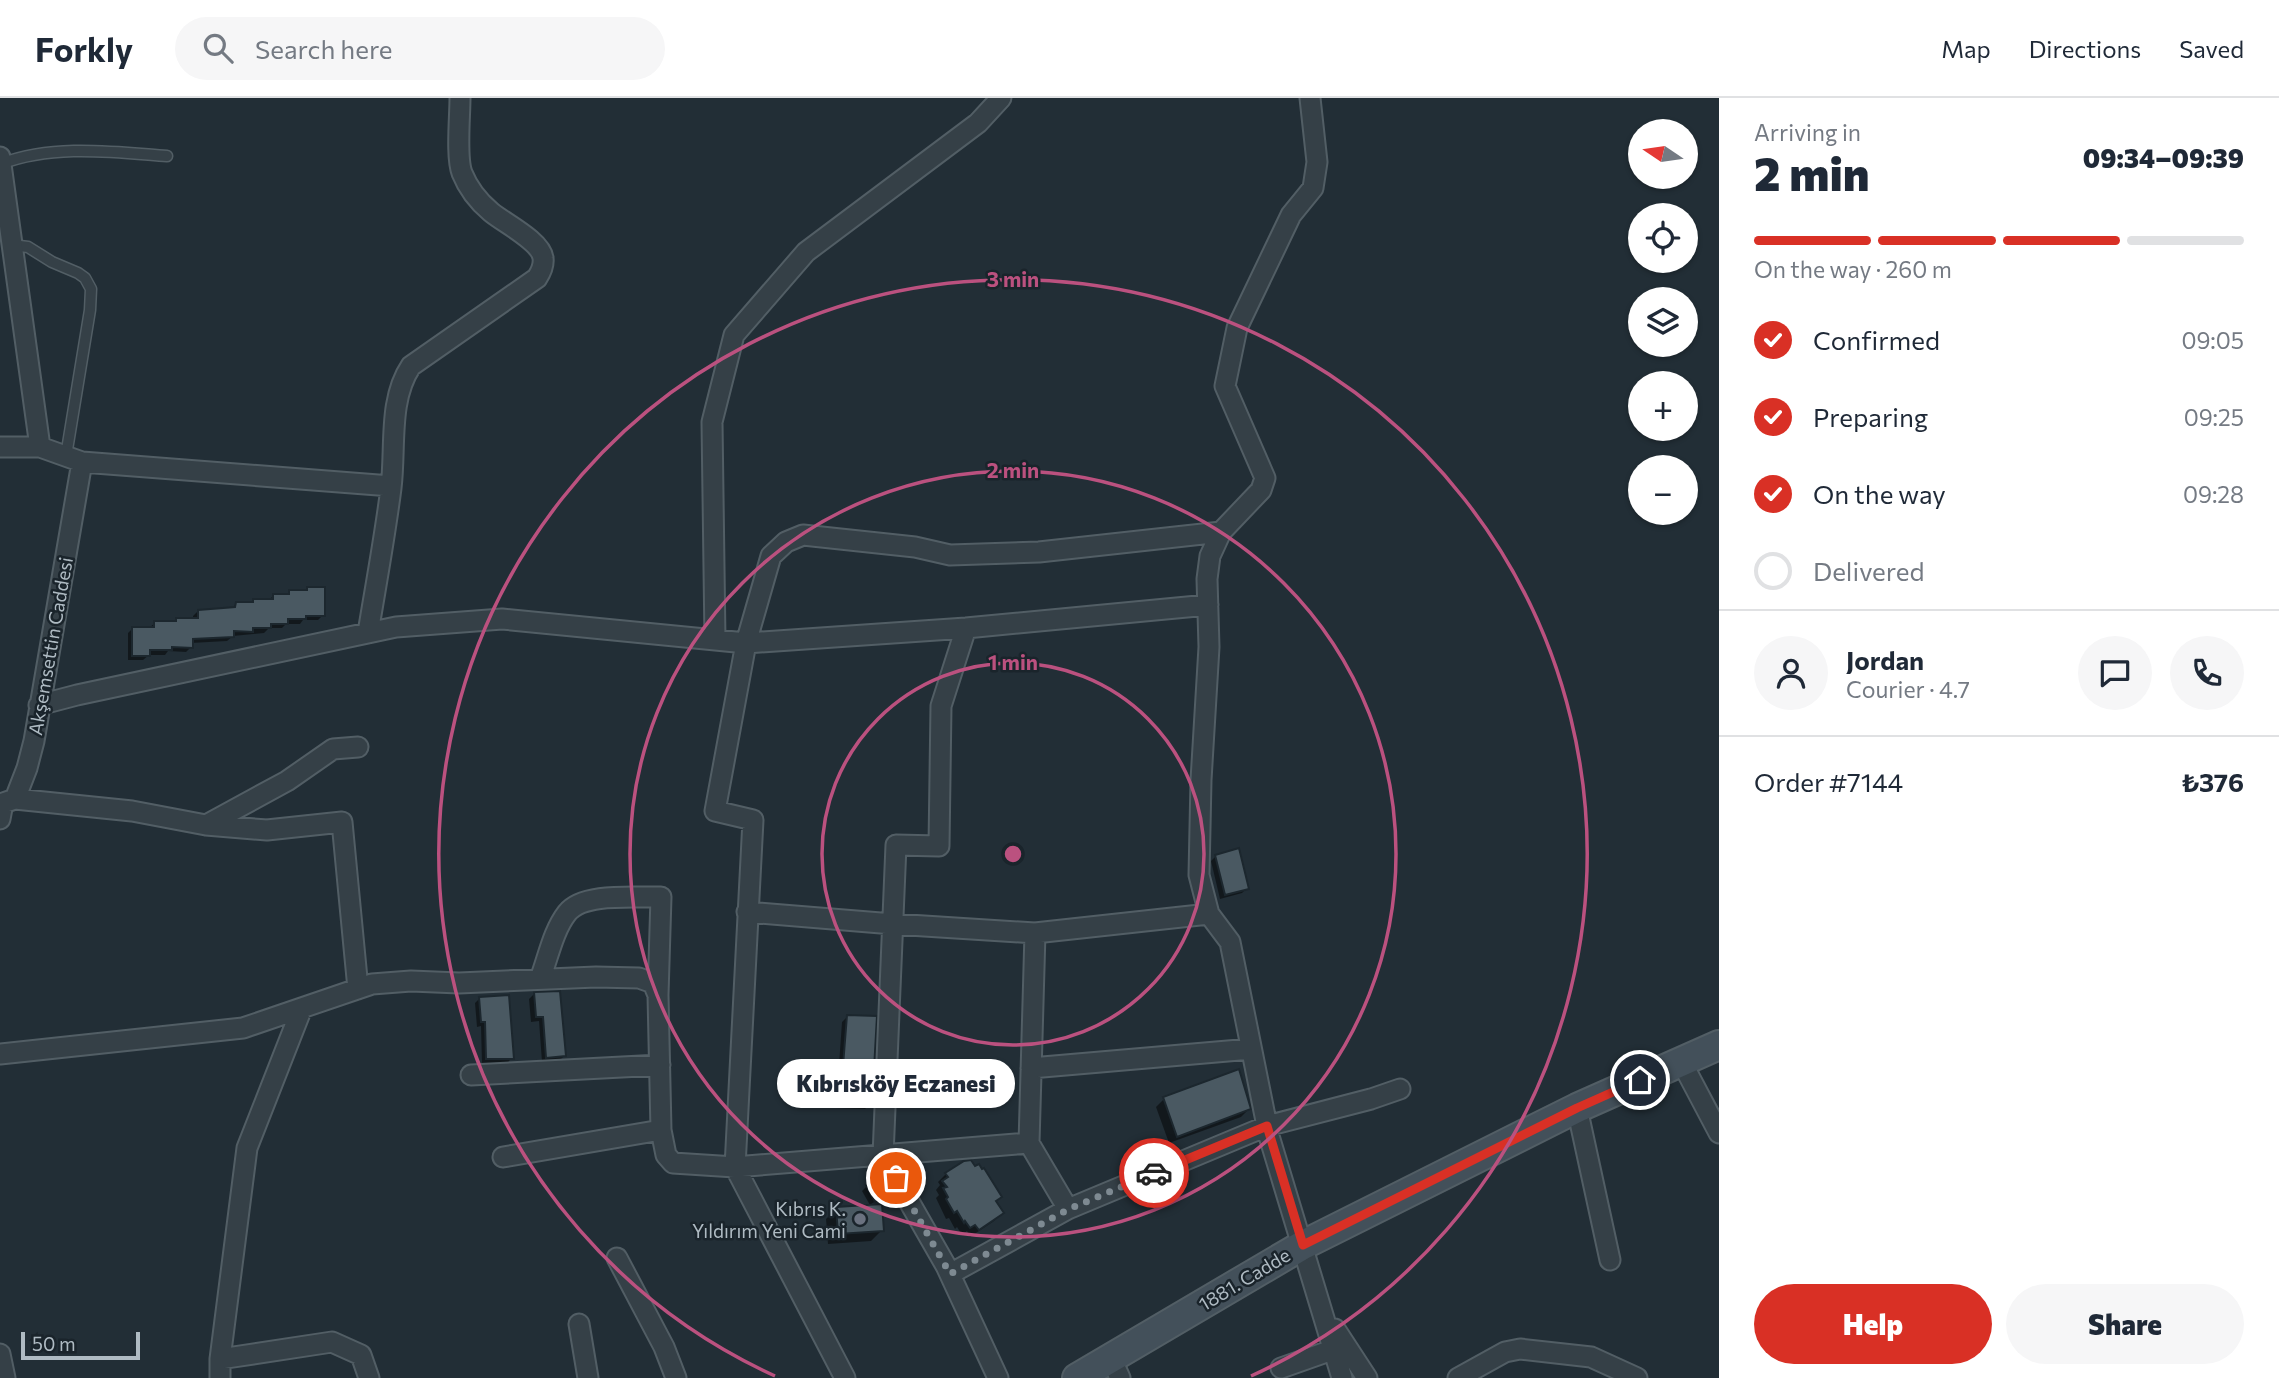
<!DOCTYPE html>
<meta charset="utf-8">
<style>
body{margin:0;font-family:Commissioner,sans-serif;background:#f6f6f7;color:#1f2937;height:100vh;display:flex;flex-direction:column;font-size:26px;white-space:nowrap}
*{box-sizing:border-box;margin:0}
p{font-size:23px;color:#747a83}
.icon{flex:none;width:38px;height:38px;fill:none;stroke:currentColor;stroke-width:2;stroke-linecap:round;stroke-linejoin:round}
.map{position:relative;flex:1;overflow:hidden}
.details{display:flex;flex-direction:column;background:#fff;width:560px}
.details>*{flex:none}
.needle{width:46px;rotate:283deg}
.buttons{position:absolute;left:1628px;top:21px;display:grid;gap:14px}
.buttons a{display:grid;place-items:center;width:70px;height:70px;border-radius:50%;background:#fff;box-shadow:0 2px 5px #0004;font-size:35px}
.scale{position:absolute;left:21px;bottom:18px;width:119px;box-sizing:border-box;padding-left:7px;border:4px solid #afbbc3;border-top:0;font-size:19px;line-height:24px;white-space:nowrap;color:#afbbc3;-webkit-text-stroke:5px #1a242b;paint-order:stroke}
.pin{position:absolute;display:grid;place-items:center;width:60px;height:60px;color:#fff;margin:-30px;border:4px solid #fff;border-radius:50%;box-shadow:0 2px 7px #0007}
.courier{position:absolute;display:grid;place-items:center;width:70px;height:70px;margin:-35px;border:5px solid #d93025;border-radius:50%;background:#fff;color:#222;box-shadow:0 2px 9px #0007}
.bubble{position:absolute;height:49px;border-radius:24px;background:#fff;box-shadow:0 2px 5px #0004;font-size:23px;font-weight:800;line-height:49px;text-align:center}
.summary em{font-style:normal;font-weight:800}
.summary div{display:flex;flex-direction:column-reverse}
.summary{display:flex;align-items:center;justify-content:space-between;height:119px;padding:0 35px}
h1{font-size:46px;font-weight:800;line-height:52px}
.bar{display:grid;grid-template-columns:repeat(4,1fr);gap:10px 7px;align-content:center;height:84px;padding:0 35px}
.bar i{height:9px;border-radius:5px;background:#e0e1e3}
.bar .active{background:#d93025}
.bar p{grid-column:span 4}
.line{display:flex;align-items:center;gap:18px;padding:0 35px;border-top:2px solid #e0e1e3}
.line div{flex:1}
.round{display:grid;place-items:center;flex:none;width:74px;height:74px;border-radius:37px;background:#f6f6f7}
ol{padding:0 35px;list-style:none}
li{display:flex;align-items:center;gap:21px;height:77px}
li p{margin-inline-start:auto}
li .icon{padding:7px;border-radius:50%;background:#d93025;color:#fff;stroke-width:4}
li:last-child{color:#747a83}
li i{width:38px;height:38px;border:4px solid #e0e1e3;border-radius:50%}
.primary-button{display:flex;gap:14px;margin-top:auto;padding:14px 35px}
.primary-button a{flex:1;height:80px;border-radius:42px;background:#d93025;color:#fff;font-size:28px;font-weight:800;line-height:80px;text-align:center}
.primary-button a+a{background:#f6f6f7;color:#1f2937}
header{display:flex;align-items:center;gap:42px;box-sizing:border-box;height:98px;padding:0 35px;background:#fff;border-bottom:2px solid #e0e1e3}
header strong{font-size:33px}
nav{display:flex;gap:38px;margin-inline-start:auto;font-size:24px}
.search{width:490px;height:63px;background:#f6f6f7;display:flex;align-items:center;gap:18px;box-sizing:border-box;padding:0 24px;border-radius:38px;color:#747a83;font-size:26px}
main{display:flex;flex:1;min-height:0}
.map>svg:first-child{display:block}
</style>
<header>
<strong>Forkly</strong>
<div class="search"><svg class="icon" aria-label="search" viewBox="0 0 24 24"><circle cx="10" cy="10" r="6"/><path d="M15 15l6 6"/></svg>Search here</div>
<nav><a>Map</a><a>Directions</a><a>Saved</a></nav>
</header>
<main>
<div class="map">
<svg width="1719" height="1280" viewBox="0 0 1719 1280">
<rect width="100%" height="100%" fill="#222e36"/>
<!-- shadow -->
<path fill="#0007" d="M308 490 323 517 318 522H303L300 526H286L282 530H269L264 535 233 538 227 543 191 545V549L186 554 168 553 165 557H149L143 562H128V535L133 530H149L155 525H174L177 521 193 522V518L198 513 231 512 236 506 268 503 273 498H285L290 494H304Z
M1216 758 1247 790 1242 795 1220 801 1211 763Z
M534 896 564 958 559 963 542 964 539 923 531 924 529 901Z
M480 900 512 960 507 965 482 966 481 928 477 929 475 905Z
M847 919 870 1006 865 1011 836 1010 842 924Z
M1164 1001 1249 1011 1241 1019 1169 1045 1156 1009Z
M946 1076 995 1103 1002 1115 994 1123 970 1139 967 1133 962 1137 957 1129 955 1131 949 1120 946 1121 936 1100 939 1097 936 1092 940 1087 938 1084Z
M867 1088 887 1095 870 1107 862 1093Z
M837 1110 882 1132 871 1143 828 1146 826 1121Z"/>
<!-- building -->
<path fill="#4a5962" stroke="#1c272e" stroke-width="2" d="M307 489H325V518H306V521H288V526H271V530H253V534L234 533V539L193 541V550L172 549V552H150V558H132V529H154V523H176V520H198V512L235 509 236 504H253V501H273V496H289V492H307Z
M1239 750 1249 791 1225 797 1215 757Z
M560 893 566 958 546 960 543 919H536L534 894Z
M509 897 514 961H486L485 924H481L479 899Z
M847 917 877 918 872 1007 840 1006Z
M1239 971 1251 1011 1177 1039 1163 999Z
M971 1062 975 1068 979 1066 982 1071 984 1070 1002 1099 996 1103 1004 1115 979 1132 975 1127 970 1130 965 1123 964 1125 957 1113 954 1115 946 1101 948 1099 943 1090 947 1089 942 1083 948 1079 945 1075 964 1063Z
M880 1079 889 1096 875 1104 866 1087Z
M882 1106 884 1133 838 1136 836 1109Z"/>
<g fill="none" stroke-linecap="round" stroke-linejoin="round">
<defs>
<path id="lane" d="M1 66C53 46 113 54 167 58
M12 147 28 149 52 164 78 175 85 180 91 191 90 212 66 358"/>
<path id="street" d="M1310 0 1317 64 1313 90 1291 117 1237 230 1225 288 1265 380 1261 392 1221 434 1210 458 1207 481 1209 549 1201 682 1199 777 1209 816 1230 844 1269 1038 1342 1280
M0 59 40 349
M0 349H40L82 364 391 388
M966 530 941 608 939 748 896 747 883 1058 946 1168 998 1280
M368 535C376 486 385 438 391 390 396 350 388 302 411 268L537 180C541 174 544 167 543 160 541 143 504 125 491 114 479 104 468 90 462 75 456 59 460 19 460 0
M715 542 712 324 734 237 806 154 978 25 1001 0
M39 607 77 597 396 529 502 521 746 545 966 530 1208 507
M15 701 132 713 206 727 267 732 342 724 358 891
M0 721 3 705 15 701 27 670 34 643 82 364
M206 727 287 683 333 651 358 649
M747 814 893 826 1035 835 1209 816
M1035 835 1029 1045 1068 1111
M540 881C548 860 553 833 567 815 583 794 636 800 661 799L658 897
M0 956 243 930 372 886 411 883 459 885 596 879 639 880 653 885 658 897 661 1032 666 1057 673 1065 735 1069 1029 1045
M1681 963 1719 1035
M1031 970 1251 951
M471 977 660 967
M1577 1010 1610 1162
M503 1059 661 1032
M617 1160 664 1249 676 1280
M950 1176 1068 1111 1267 1028 1371 1001 1400 991
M579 1226 588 1280
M1335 1231 1367 1280
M0 1256 5 1280
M1111 1260 1120 1280
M220 1261 332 1244 361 1257 369 1280
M1281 1270 1335 1251
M220 1280V1261L247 1050 302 910
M845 1280 735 1069 753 722 715 713 746 545 771 458 786 444 803 437 915 449 950 457 1039 454 1221 434
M1458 1280 1505 1254 1520 1251 1591 1259 1637 1280"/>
<path id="secondary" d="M1077 1280 1303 1147 1577 1010 1719 947"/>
</defs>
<!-- lane casing -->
<use href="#lane" stroke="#525e65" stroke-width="13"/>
<!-- street casing -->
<use href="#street" stroke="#525e65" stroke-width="23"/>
<!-- secondary casing -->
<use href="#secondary" stroke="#525e65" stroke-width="32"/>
<!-- lane -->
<use href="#lane" stroke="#354047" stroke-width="10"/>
<!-- street -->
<use href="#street" stroke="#354047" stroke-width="19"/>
<!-- secondary -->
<use href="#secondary" stroke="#43505a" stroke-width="28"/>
</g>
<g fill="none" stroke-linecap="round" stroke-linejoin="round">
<!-- done -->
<path stroke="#7e8a92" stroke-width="7" stroke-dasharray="0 12.6" d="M896 1080 950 1176 1069 1111 1154 1075"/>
<!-- route -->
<path stroke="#d93025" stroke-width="9" d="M1154 1075 1267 1028 1303 1147 1577 1010 1640 982"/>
</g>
<!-- distance rings -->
<g fill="none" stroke="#bb517f" stroke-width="3.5">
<circle cx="1013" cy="756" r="191"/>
<circle cx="1013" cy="756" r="383"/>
<path d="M775 1278A574 574 0 1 1 1251 1278"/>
</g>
<!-- markers -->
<circle fill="#6b7280" stroke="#1a242b" stroke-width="2.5" cx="860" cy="1121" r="7"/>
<g text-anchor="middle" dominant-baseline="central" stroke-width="5" stroke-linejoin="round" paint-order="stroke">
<!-- street labels -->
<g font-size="19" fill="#afbbc3" stroke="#1a242b">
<text transform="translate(50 548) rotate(-80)">Akşemsettin Caddesi</text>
<text transform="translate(1244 1181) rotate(-31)">1881. Cadde</text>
</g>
<!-- poi labels -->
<g font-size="19" fill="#afbbc3" stroke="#1a242b" text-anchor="end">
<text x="846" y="1110">Kıbrıs K.<tspan x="846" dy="22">Yıldırım Yeni Cami</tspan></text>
</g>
</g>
<circle cx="1013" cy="756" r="10" fill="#bb517f" stroke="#1a242b" stroke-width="3.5"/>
<g font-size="21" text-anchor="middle" font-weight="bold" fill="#bb517f" stroke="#1a242b" stroke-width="5" stroke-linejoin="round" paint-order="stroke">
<text x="1013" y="189">3 min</text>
<text x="1013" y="380">2 min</text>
<text x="1013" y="572">1 min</text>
</g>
</svg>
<div class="buttons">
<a><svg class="needle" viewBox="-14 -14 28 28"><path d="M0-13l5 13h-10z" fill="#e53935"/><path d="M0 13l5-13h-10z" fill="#747a83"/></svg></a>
<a><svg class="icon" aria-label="locate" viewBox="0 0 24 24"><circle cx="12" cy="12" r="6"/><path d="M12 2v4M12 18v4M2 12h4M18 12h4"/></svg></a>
<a><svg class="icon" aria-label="layers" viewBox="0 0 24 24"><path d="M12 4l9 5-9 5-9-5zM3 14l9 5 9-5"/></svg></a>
<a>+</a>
<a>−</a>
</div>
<div class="scale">50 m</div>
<div class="pin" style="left:896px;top:1080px;background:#ea580c"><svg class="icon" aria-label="bag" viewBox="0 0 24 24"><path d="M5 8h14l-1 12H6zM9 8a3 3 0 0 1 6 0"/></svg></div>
<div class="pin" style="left:1640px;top:982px;background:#1f2937"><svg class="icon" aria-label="home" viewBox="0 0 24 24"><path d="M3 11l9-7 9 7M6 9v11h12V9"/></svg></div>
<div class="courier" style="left:1154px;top:1075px"><svg class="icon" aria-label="car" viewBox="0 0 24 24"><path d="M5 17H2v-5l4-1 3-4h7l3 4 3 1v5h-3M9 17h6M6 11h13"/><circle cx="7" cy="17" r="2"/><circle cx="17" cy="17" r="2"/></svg></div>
<div class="bubble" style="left:777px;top:961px;width:238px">Kıbrısköy Eczanesi</div>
</div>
<section class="details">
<div class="summary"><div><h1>2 min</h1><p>Arriving in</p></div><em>09:34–09:39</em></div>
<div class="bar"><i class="active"></i><i class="active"></i><i class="active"></i><i></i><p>On the way · 260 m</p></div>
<ol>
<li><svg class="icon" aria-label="check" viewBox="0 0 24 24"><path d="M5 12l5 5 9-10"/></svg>Confirmed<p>09:05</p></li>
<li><svg class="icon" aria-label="check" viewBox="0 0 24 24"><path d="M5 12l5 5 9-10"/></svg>Preparing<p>09:25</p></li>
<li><svg class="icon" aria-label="check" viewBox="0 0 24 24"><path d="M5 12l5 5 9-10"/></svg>On the way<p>09:28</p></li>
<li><i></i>Delivered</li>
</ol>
<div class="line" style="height:126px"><a class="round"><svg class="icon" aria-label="person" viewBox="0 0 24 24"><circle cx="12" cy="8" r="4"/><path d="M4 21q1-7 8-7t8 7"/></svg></a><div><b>Jordan</b><p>Courier · 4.7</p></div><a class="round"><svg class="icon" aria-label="chat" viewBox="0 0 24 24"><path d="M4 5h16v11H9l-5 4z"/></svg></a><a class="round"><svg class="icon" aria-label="phone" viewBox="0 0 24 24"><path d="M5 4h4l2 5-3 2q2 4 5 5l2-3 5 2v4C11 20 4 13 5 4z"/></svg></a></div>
<div class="line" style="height:91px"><div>Order #7144</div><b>₺376</b></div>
<div class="primary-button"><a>Help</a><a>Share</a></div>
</section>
</main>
